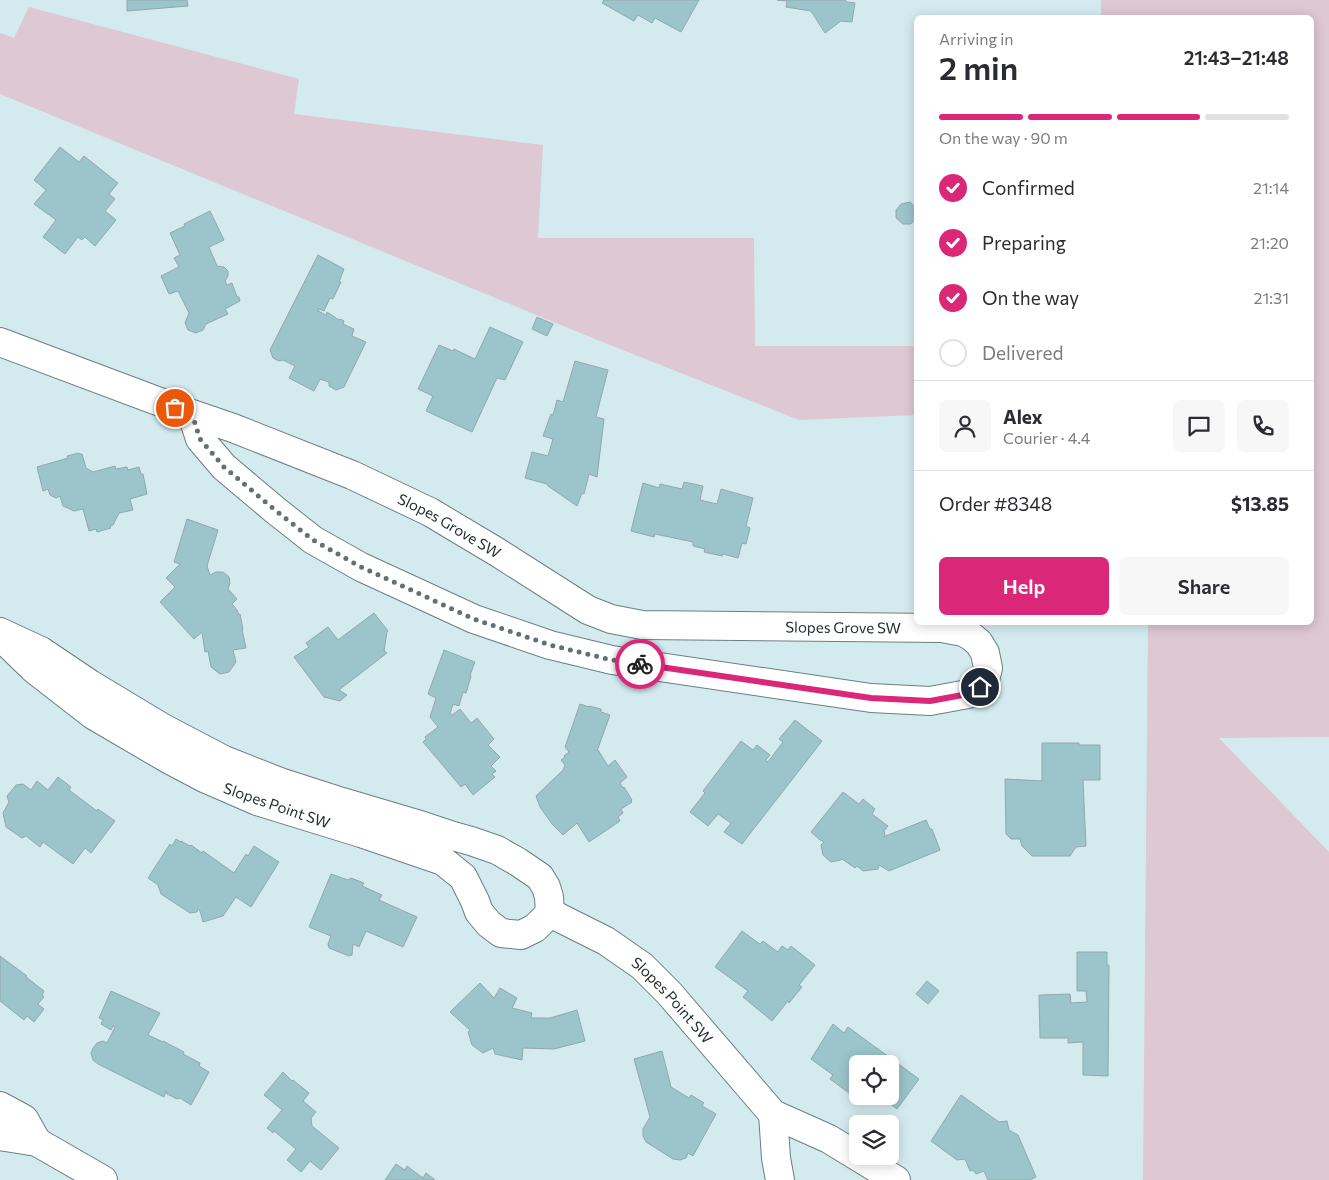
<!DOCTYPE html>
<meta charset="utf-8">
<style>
body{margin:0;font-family:Commissioner,sans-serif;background:#f7f7f7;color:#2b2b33;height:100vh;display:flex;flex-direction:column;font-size:19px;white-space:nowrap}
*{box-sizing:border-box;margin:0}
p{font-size:16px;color:#7c7c81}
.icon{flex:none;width:28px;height:28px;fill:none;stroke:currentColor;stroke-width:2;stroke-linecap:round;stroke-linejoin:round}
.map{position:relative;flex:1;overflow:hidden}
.side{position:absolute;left:914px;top:15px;width:400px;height:610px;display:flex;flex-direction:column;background:#fff;border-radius:8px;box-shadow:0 2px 12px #0003}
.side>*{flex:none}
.buttons{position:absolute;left:849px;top:1055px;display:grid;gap:10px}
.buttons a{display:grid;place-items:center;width:50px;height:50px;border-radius:8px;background:#fff;box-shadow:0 2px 12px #0003;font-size:25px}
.pin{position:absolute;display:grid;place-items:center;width:42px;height:42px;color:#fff;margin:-21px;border:2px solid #fff;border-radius:50%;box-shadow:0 1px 5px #0007}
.courier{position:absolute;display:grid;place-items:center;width:50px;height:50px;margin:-25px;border:4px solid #db2777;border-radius:50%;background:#fff;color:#222;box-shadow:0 1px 6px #0007}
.headline em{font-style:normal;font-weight:600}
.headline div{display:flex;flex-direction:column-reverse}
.headline{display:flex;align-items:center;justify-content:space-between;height:85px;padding:0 25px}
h1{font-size:32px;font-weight:600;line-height:38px}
.bar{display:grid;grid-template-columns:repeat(4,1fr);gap:8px 5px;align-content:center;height:60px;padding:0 25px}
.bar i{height:6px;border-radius:4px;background:#e1e1e2}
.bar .selected{background:#db2777}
.bar p{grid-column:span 4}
.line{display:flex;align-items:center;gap:12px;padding:0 25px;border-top:1px solid #e1e1e2}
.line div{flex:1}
.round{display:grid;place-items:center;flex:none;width:52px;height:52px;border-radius:8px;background:#f7f7f7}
ol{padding:0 25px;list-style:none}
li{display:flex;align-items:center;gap:15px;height:55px}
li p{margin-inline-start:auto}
li .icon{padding:5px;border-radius:50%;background:#db2777;color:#fff;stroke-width:4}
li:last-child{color:#7c7c81}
li i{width:28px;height:28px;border:2px solid #e1e1e2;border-radius:50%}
.cta{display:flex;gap:10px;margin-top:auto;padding:10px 25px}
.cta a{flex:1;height:58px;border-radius:8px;background:#db2777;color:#fff;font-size:20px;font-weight:600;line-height:58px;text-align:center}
.cta a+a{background:#f7f7f7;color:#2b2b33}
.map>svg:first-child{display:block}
</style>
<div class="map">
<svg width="1329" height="1180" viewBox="0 0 1329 1180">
<rect width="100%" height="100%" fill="#d3ebef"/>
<!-- green -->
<path fill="#ddc8d4" d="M1101 0H1329V737L1219 738 1329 852V1180H1143L1148 623 1311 622V18L1101 17Z
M29 7 299 79 294 114 543 145 538 238H754L755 346H916V415L799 420 595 339 0 94V33L14 38Z"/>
<!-- building -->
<path fill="#9bc4cb" stroke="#92a8ad" d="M127 0H187L188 6 127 11Z
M604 0H699L681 32 655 18 652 23 638 15 634 21 602 3Z
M777 0H845L847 2 855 3 852 22 841 21 825 33 811 11 786 7 787 1Z
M60 147 79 162 84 156 118 183 109 194 115 199 105 211 116 220 95 246 85 237 82 240 78 237 65 254 43 237 56 220 34 204 46 190 34 180Z
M910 202 916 208V218L911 224H903L896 218V210L901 204Z
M210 211 224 240 209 247 217 266 224 267 228 271V276L225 281 227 285 232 283 237 297H239L240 301 225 309 228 314 206 324 203 330 196 333 188 330 185 323 189 313 178 291 169 294 161 276 179 267 174 258 180 255 170 233 185 226 184 224Z
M318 255 344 269 339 282H341L333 299 330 298 324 311 319 309 318 311 326 315 327 312 339 320 340 319 344 321 343 324 354 329 352 336 366 342 344 387 336 390 329 386V382L320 379 314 391 289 378 295 366 283 360 279 361 273 358 270 350Z
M537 317 553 324 547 336 532 329Z
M490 327 523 342 505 380 497 378 472 432 426 411 433 396 418 389 439 345 453 351 454 349 475 359Z
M575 361 608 370 596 417 604 419 597 477 589 474 584 494 582 493 577 506 548 486 547 484 525 478 532 452 548 456 553 439 543 436 551 414 553 415 557 400 563 402Z
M79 453V454H82L86 468 93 472 115 466 116 469 127 467 128 470 139 467 141 474H143L147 494 130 499 133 510 119 513 113 525 110 526 111 528 97 532 96 529 89 531 83 509 74 511 63 506 60 496 56 498 50 495 48 489 43 491 37 467 68 458 67 456Z
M684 482 703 486 700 500 717 504 721 489 753 498 746 526 750 528 746 544 742 543 738 558 723 554 722 556 704 552 705 549 693 546V542L655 534 654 537 631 531 643 483 659 488 660 484 682 489Z
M187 519 218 530 207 566 210 575 216 572H223L229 577 230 583 228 589 237 599 232 604 237 610 239 615 240 614 243 629H242L246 648 233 650 236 662 229 672 220 674 211 667 208 651 205 652 202 632 194 639 160 602 175 587 166 578 180 564 174 562Z
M374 613 388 631 387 632 384 651 387 653 339 690 347 695 340 701 324 697 294 657 309 647 306 643 328 627 338 640Z
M444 650 475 662 470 675 471 676 466 693 463 692 459 706 453 704 450 714 452 715 460 709 471 723 477 718 494 739 488 745 500 757 491 766 496 771 492 774 495 777 473 795 465 784 461 787 423 742 426 739 425 737 438 727 430 717 436 698 428 694Z
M580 704 589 707V706L601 709V712L610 715 597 751 598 750 608 766 615 760 627 777 620 783 623 788 624 787 632 800 631 801 632 802 621 809 623 813 618 817 620 821 589 842 577 823 563 835 552 824 540 807 536 796 563 770 565 765 561 760 565 757 564 756 569 752 565 747Z
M795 720 822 741 742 844 724 832 731 823 718 814 708 826 690 812 705 793 703 791 741 741 753 750 757 745 770 755 766 760 768 762 783 742 779 739Z
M1042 743H1079V745H1100V780H1083L1086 846 1076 847 1070 856H1032L1022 846 1020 839H1011L1006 834 1005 779 1042 781Z
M58 777 71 787 69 790 97 811 98 809 115 821 91 853 85 848 73 864 43 842 40 847 26 836 22 838 6 827 3 813 9 802 7 796 16 785 23 784 31 790 37 781 48 790Z
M843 792 859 804 863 799 875 809 872 814 888 826 884 831 885 835 883 837 926 820 930 829H932L940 850 889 871 879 865 878 869 863 871 857 866 855 868 842 859 841 860 831 862 823 855 821 845 824 842 820 840 811 832Z
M176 839 181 842V841L190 846 191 845 202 853 203 851 234 873 246 854 248 856 254 846 279 862 251 907 236 897 223 916 203 922 200 911 198 909 197 912 190 913 161 894 158 885 148 878 170 844 172 846Z
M331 874 348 880 351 878 364 883 362 886 382 895 379 900 417 917 403 947 366 931 359 947 353 944 352 955 349 956 329 948 328 944 331 936 309 927Z
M742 931 760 944 763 941 778 952 782 946 788 950 791 946 815 965 799 985 802 987 789 1003 788 1001 772 1021 743 997 748 991 715 967Z
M1077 952H1107V965H1109L1108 1076 1083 1075V1042L1068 1043V1038H1040L1039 995 1070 994 1071 1003 1087 1002 1086 991H1077Z
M0 956 27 976 26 977 44 991 42 995 44 997 38 1004 44 1009 34 1022 27 1016 24 1020 0 1001Z
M927 981 939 991 928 1004 916 994Z
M480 983 494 998 500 988 517 998 512 1008 532 1013 531 1018H550L577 1010 585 1041 554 1049 523 1048 522 1060 495 1054 493 1048 483 1053 472 1045 468 1032 470 1030 450 1012Z
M111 991 160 1013 148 1035 163 1042V1041L184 1052 183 1054 200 1063 199 1066 209 1072 191 1105 180 1098 177 1099 167 1094 166 1091 164 1097 98 1064 93 1060 91 1053 93 1048 97 1043 103 1041 107 1043 115 1027 113 1026 111 1030 101 1024 103 1020 99 1018Z
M833 1024 844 1033 848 1027 919 1079 897 1109 880 1096H890V1064H858V1087L855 1085 849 1093 830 1079 833 1075 811 1059Z
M662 1051 671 1087 689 1098 691 1095 704 1103 702 1106 716 1114 693 1156 688 1153 686 1158 680 1160 673 1159 646 1142 643 1136V1129L650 1117 634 1059Z
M283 1072 292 1081 293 1080 309 1093 303 1101 316 1112 311 1118 312 1126 339 1148 321 1170 310 1161 301 1172 287 1160 296 1149 274 1131 273 1133 267 1128 282 1110 264 1095Z
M961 1095 999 1122 1007 1121 1009 1130 1018 1135 1036 1177 1030 1180H988L984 1171 976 1174 973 1170 970 1171 965 1159 957 1160 931 1141Z
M396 1164 405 1170 407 1166 423 1178 426 1173 435 1180H385Z"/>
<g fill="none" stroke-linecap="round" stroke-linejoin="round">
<defs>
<g id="minor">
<path id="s1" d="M0 342 192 414 233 428 352 475 430 512 497 552 588 610 611 619 642 625 942 628 963 632 972 637 979 643 985 653 988 668 986 676 979 687 968 694 930 701 871 698 612 660 550 645 474 619 361 567 313 540 275 510 224 467 200 439 192 414"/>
<path d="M0 632 41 651 90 684 163 728 224 760 280 782 342 802 423 826 453 836 471 841 497 850 518 862 540 877 546 887 549 897 550 913 535 928 521 935 501 933 489 924 479 912 475 901 463 877 443 861 361 833 257 801 204 778 170 760 93 715 35 670 0 636"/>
<path id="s2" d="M550 913 606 941 642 966 669 993 773 1114 829 1139 896 1180"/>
<path d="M0 1106 24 1119 37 1142"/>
<path d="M773 1114 776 1158 780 1180"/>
<path d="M0 1136 37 1142 103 1180"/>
</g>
</defs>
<!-- minor casing -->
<use href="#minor" stroke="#6a7f83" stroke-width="30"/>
<!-- minor -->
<use href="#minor" stroke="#fff" stroke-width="28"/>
</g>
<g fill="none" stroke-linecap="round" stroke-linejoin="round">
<!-- done -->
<path stroke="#637174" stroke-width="5" stroke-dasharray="0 9" d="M175 408 192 414 200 439 224 467 275 510 313 540 361 567 474 619 550 645 612 660 640 664"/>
<!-- route -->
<path stroke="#db2777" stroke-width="6" d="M640 664 871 698 930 701 968 694 980 687"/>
</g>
<g text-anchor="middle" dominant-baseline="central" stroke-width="4" stroke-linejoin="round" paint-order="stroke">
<!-- street labels -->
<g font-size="15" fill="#262f31" stroke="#fff">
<text stroke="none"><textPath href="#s1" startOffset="486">Slopes Grove SW</textPath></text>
<text stroke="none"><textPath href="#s1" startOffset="906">Slopes Grove SW</textPath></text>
<text transform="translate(277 805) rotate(19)">Slopes Point SW</text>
<text stroke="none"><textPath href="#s2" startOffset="152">Slopes Point SW</textPath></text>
</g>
</g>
</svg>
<div class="buttons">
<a><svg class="icon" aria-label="locate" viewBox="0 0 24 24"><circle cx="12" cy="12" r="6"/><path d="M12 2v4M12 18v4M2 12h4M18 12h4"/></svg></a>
<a><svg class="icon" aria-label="layers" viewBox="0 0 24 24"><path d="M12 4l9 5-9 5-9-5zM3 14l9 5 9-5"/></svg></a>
</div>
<div class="pin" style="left:175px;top:408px;background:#ea580c"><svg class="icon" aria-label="bag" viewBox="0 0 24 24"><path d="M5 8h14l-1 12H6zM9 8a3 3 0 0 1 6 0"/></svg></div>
<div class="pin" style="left:980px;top:687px;background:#1f2937"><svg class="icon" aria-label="home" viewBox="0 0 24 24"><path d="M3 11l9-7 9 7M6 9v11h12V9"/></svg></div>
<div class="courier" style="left:640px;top:664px"><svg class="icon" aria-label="bike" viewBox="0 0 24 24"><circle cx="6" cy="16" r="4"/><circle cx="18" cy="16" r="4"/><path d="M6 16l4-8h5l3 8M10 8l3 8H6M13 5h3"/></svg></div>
<section class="side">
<div class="headline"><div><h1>2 min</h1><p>Arriving in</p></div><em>21:43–21:48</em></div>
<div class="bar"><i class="selected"></i><i class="selected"></i><i class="selected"></i><i></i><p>On the way · 90 m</p></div>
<ol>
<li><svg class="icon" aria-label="check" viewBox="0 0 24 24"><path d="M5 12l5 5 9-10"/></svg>Confirmed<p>21:14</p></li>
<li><svg class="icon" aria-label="check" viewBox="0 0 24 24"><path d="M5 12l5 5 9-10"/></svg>Preparing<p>21:20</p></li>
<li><svg class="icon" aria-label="check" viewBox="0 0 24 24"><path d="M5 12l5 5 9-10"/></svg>On the way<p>21:31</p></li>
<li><i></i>Delivered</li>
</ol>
<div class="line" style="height:90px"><a class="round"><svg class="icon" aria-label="person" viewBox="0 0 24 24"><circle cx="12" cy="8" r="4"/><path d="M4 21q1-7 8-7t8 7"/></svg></a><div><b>Alex</b><p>Courier · 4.4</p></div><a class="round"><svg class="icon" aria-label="chat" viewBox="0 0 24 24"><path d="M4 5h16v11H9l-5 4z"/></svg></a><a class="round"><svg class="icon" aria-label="phone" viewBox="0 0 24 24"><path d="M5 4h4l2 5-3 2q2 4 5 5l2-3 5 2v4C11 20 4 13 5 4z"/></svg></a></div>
<div class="line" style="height:65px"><div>Order #8348</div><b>$13.85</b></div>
<div class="cta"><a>Help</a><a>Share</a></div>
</section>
</div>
